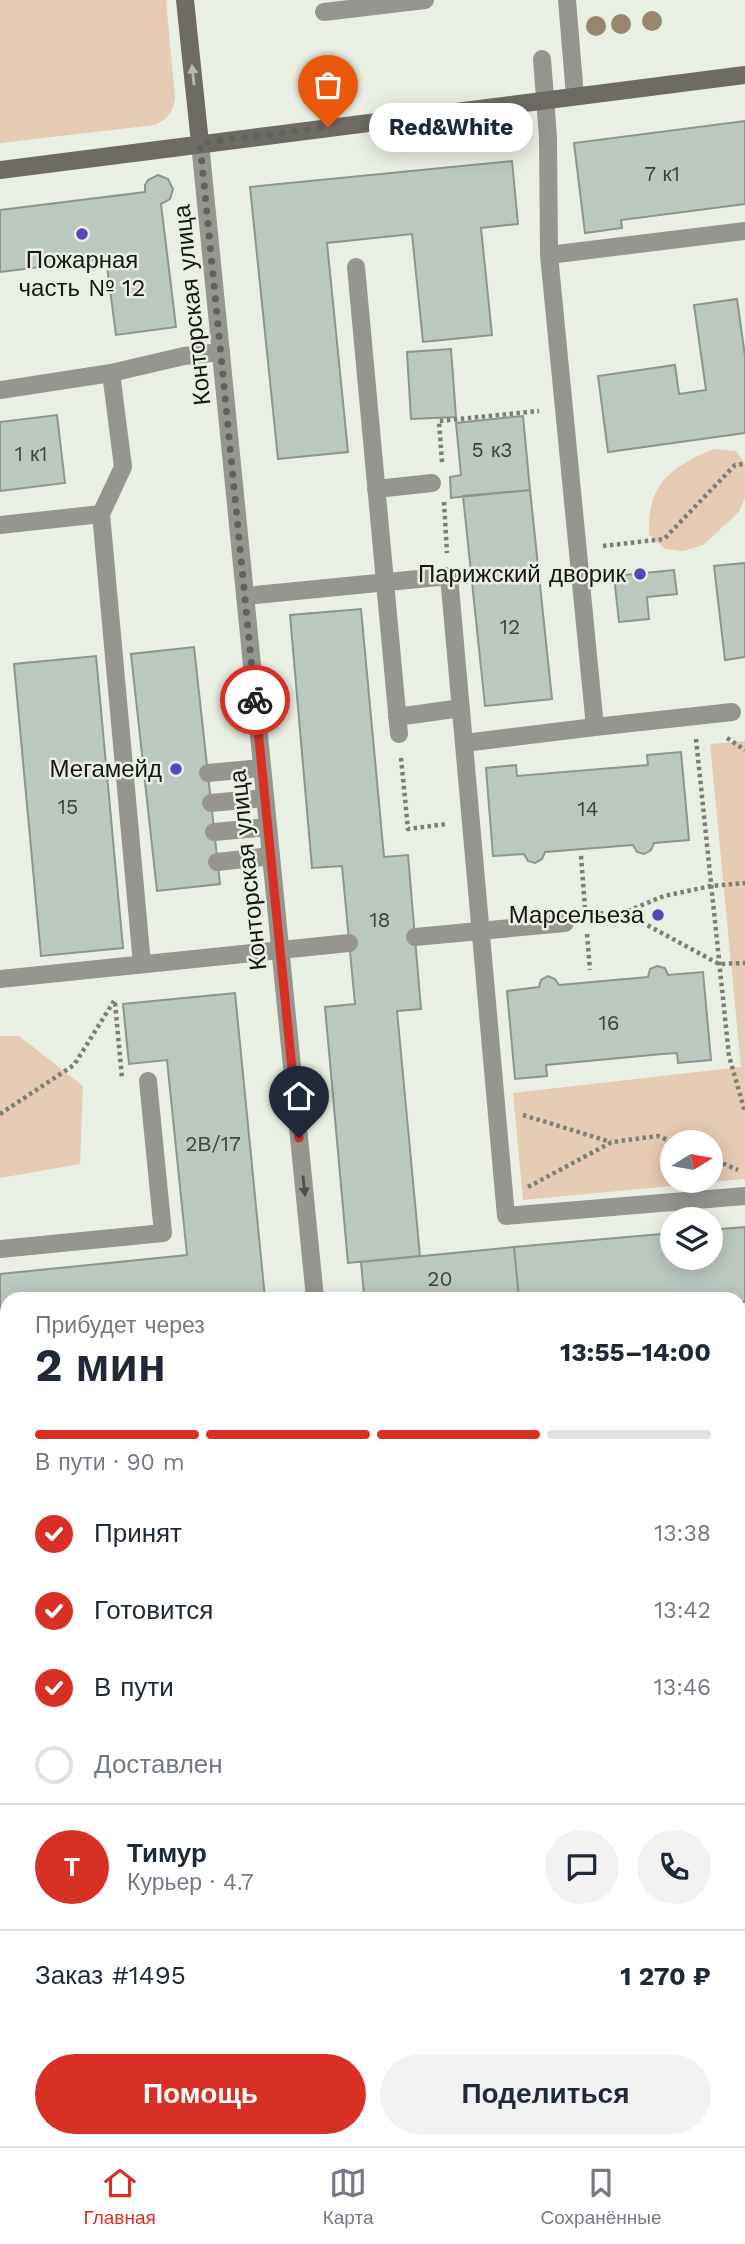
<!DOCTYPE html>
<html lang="ru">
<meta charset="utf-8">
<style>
body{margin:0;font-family:"Work Sans",sans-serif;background:#f2f2f3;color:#1f2937;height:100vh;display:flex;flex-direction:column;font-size:26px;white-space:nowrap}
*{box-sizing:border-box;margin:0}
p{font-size:23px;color:#747a83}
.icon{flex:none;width:38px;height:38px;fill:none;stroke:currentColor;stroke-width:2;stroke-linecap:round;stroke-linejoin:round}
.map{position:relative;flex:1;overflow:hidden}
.drawer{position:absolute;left:0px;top:1292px;width:746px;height:856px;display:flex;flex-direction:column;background:#fff;border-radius:21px 21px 0 0;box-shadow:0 4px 18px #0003}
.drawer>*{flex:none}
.needle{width:46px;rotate:79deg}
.tools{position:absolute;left:660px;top:1130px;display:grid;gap:14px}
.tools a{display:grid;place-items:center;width:63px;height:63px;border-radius:50%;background:#fff;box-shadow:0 4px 18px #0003;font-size:35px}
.pin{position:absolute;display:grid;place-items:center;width:60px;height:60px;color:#fff;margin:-72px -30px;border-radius:50% 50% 50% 0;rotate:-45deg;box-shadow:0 0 7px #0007}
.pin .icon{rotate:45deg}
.courier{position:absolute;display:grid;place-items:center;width:70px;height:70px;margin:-35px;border:5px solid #d93025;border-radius:50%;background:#fff;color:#222;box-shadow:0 2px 9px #0007}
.bubble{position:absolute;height:49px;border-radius:24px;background:#fff;box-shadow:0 4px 18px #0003;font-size:23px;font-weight:700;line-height:49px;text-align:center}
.summary em{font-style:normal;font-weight:700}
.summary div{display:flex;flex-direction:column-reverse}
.summary{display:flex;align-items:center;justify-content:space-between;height:119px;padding:0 35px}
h1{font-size:46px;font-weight:700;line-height:52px}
.bar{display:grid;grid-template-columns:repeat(4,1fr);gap:10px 7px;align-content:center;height:84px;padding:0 35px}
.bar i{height:9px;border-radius:5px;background:#e0e1e3}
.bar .selected{background:#d93025}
.bar p{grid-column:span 4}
.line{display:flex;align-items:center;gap:18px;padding:0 35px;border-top:2px solid #e0e1e3}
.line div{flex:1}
.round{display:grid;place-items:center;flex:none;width:74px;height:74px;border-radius:37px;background:#f2f2f3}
ol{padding:0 35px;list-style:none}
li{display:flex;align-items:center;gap:21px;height:77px}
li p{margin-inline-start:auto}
li .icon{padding:7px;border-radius:50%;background:#d93025;color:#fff;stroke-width:4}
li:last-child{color:#747a83}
li i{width:38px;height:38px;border:4px solid #e0e1e3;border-radius:50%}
.action{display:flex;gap:14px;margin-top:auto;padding:14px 35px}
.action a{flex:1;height:80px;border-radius:42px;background:#d93025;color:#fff;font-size:28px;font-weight:700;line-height:80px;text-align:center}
.action a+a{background:#f2f2f3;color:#1f2937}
.tabs{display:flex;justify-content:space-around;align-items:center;height:98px;border-top:2px solid #e0e1e3;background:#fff;font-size:19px;color:#747a83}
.tabs a{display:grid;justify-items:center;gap:4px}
.tabs .selected{color:#d93025}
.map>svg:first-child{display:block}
</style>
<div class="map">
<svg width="745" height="2146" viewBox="0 0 745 2146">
<rect width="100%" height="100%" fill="#eaefe3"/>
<!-- green -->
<path fill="#e6cbb5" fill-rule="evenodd" d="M0 0H166L175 98C173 113 168 118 155 125L0 143Z
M714 449 736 451 744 462 745 467V497L739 512 703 545 683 551 665 549 649 535C647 484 670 467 714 449Z
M745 741V1179L523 1200 513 1093 741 1067 710 744ZM672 1143H710V1181H672Z
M0 1036H19L83 1086 80 1164 0 1178Z
M745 1461V1932H739L738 1462Z
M0 1596 7 1600V1656H0Z"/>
<!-- building -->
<path fill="#bbc8c0" stroke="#8a968e" stroke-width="2" d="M745 121V204L621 220 622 228 585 233 574 143Z
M512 161 518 224 481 228 492 335 423 342 412 234 327 243 348 452 278 459 250 187Z
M158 175 168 179 173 189 170 199 161 204 176 327 116 335 106 259 0 272V210L145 192V185L148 180Z
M737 299 745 356V433L608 452 598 376 675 365 679 394 706 390 694 305Z
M451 349 456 417 411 419 407 352Z
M57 415 65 483 0 491V422Z
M523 416 530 490 451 498 450 477 461 475 456 423Z
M530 490 552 699 485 706 463 496Z
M745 563V657L725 660 714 566Z
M674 570 677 594 647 597 649 619 619 622 614 576Z
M361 609 384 857 408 855 421 1009 397 1011 420 1256 348 1263 325 1007 355 1004 342 866 312 868 290 615Z
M194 647 220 884 157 891 131 654Z
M96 656 123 948 41 956 14 664Z
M681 752 689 840 654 843 651 850 644 854 637 852 633 845 545 852 542 859 535 863 528 861 524 854 493 856 486 768 516 765 517 776 648 765 647 755Z
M657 966 665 968 668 975 703 972 711 1060 678 1063 677 1053 662 1054 546 1065 547 1076 515 1079 507 991 539 987 541 980 548 976 555 979 559 985 648 977 650 969Z
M235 993 265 1298H7V1333L0 1334V1274L187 1255 167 1060 129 1064 123 1004Z
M745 1227V1302H738V1298H519L514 1247 672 1233V1258H710V1230Z
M514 1247 519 1298H356L364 1294 361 1262Z
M0 1747H7V1972H0Z
M392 2140H425V2146H392Z
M506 2140H568V2146H506Z"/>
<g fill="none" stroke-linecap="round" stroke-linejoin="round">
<!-- path -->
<path stroke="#7b7f76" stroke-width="4.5" stroke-dasharray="3.5 3.5" stroke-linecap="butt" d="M442 462 439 421 539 411
M444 502 447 553
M603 546 664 539 735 465 745 464
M727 738 745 750
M696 739 729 1056 745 1112
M401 758 408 829 446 824
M581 856 585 907
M623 912 719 964 745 963
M586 914 625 912 664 896 711 886 745 883
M587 934 590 970
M115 1003 122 1078
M0 1114 74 1065 114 1001
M523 1115 611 1142
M710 1158 738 1170
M528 1187 612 1142 658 1136 675 1143
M738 1479 745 1480
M738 1528 745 1537
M0 1554 7 1548
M0 1591 7 1594
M0 1660H7
M738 1903H745
M0 2082H7
M0 2116 7 2119
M60 2140 70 2146
M459 2140 460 2146
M45 2146 50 2140
M159 2146V2140"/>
<!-- lane -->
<path stroke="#979590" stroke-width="18" d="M567 0 575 96
M324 12 425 0
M542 59 548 137 549 255 745 231
M356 267 399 734
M111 373 123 467 101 514 142 964
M0 390 111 373 184 356 221 352
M376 489 432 483
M0 525 101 514
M245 596 449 576 506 1216 745 1196
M397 717 461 708
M595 727 732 712
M464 743 595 727 549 255
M208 773 262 768
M211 803 265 798
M214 832 268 827
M217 862 271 856
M415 937 565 923
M0 979 349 943
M0 1249 163 1233 148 1081
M0 1732H7
M0 1990H7
M688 2140 695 2146"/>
<!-- street -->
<path stroke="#979590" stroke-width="18" d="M200 143 315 1298
M668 2140V2146"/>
<!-- secondary -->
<path stroke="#6d6b64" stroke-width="18" d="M185 0 200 143
M0 170 745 75
M738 1352 745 1351
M0 1404H7
M738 1411H745
M0 1466H7"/>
<!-- tram -->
<path stroke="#2c2f29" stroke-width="2" d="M738 1370 745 1369
M738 1391 745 1390
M0 1422H7
M0 1443 7 1442"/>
</g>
<!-- trees -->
<g fill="#98876e">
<circle cx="652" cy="21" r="10"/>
<circle cx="621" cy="24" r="10"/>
<circle cx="596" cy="26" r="10"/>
</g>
<!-- one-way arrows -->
<defs><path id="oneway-solid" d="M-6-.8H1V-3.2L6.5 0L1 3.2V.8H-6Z" transform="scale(1.75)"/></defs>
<use fill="#b8bab0" href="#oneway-solid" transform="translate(193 75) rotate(-96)"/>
<use fill="#50504b" href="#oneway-solid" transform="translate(304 1186) rotate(84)"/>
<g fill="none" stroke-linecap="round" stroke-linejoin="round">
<!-- done -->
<path stroke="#60635b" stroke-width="7" stroke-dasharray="0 12.6" d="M255 700 200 143 328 127"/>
<!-- route -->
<path stroke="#d93025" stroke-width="9" d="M255 700 299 1138"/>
</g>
<!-- markers -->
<g fill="#5944bc" stroke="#eaefe3" stroke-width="2.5">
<circle cx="82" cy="234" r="7"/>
<circle cx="640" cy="574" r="7"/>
<circle cx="176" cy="769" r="7"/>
<circle cx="658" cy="915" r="7"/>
</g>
<g text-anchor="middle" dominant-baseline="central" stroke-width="5" stroke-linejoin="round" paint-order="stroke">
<!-- number labels -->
<g font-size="21" fill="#3e433e">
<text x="662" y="173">7 к1</text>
<text x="492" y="449">5 к3</text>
<text x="31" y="453">1 к1</text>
<text x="510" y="626">12</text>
<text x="68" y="806">15</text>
<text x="588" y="808">14</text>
<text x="380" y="919">18</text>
<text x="609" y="1022">16</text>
<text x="213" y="1143">2В/17</text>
<text x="440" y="1278">20</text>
</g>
<!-- poi labels -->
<g font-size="24" fill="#151712" stroke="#eaefe3" text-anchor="end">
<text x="82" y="260" text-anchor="middle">Пожарная<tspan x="82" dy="28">часть № 12</tspan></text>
<text x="626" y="574">Парижский дворик</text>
<text x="162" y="769">Мегамейд</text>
<text x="644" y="915">Марсельеза</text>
</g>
<!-- street labels -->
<g font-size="24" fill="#151712" stroke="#eaefe3">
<text transform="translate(192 305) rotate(-96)">Конторская улица</text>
<text transform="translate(248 870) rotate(-96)">Конторская улица</text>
</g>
</g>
</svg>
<div class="tools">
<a><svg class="needle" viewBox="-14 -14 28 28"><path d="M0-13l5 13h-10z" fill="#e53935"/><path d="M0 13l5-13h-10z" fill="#747a83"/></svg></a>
<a><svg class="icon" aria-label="layers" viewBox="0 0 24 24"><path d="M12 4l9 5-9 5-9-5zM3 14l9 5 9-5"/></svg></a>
</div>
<div class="pin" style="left:328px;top:127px;background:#ea580c"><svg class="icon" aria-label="bag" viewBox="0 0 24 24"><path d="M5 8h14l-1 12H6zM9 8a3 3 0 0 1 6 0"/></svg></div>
<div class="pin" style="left:299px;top:1138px;background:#1f2937"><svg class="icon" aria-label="home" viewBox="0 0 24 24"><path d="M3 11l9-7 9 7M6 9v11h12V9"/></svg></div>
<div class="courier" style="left:255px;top:700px"><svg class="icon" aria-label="bike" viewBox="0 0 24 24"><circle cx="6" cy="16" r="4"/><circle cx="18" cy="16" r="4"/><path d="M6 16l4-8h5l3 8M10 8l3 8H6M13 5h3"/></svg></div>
<div class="bubble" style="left:369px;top:103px;width:164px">Red&amp;White</div>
<section class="drawer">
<div class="summary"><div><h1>2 мин</h1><p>Прибудет через</p></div><em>13:55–14:00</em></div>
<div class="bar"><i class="selected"></i><i class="selected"></i><i class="selected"></i><i></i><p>В пути · 90 m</p></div>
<ol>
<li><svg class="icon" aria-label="check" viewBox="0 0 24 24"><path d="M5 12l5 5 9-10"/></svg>Принят<p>13:38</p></li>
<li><svg class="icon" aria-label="check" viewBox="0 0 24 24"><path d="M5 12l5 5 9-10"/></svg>Готовится<p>13:42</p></li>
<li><svg class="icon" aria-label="check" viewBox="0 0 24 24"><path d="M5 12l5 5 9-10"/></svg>В пути<p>13:46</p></li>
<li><i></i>Доставлен</li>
</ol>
<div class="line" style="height:126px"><b class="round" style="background:#d93025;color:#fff">Т</b><div><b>Тимур</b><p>Курьер · 4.7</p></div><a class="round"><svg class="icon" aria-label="chat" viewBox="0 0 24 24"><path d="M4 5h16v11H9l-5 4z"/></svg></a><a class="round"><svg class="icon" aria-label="phone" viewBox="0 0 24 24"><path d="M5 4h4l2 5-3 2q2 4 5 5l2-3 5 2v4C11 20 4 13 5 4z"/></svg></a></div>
<div class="line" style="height:91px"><div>Заказ #1495</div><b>1 270 ₽</b></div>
<div class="action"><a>Помощь</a><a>Поделиться</a></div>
</section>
</div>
<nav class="tabs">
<a class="selected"><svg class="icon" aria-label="home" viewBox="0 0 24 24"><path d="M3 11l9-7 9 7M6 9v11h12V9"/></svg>Главная</a>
<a><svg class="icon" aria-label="map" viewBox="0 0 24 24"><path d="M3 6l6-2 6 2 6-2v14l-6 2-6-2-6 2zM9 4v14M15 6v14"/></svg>Карта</a>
<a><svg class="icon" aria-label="saved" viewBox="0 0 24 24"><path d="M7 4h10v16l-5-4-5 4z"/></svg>Сохранённые</a>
</nav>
